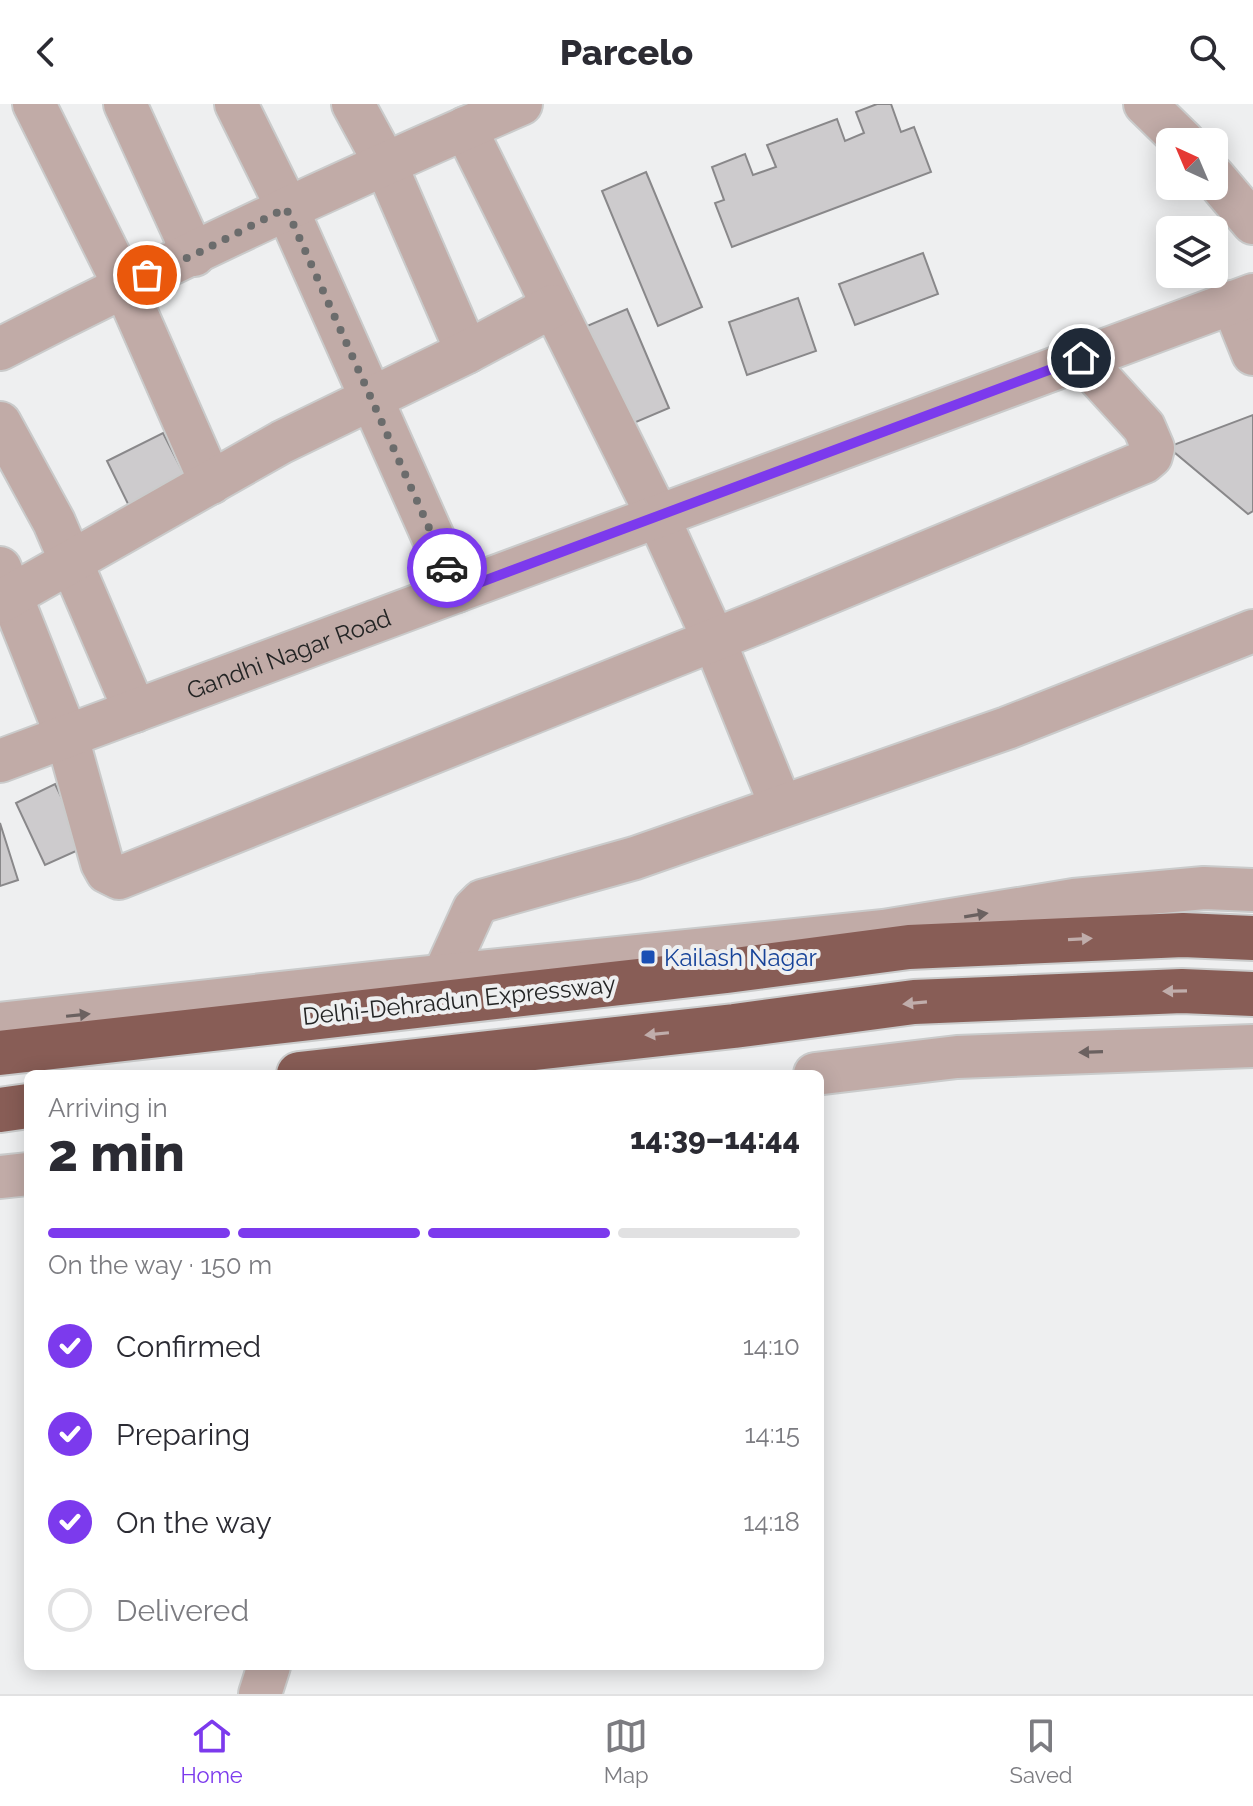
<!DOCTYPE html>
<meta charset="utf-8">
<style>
body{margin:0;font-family:Raleway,sans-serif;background:#f2f2f3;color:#2b2b33;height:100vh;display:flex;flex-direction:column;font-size:30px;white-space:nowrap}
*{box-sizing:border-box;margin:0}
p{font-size:26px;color:#7c7c81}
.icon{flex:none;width:44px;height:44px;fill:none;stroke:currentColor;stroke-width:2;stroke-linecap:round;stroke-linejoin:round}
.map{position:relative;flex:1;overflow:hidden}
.side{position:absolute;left:24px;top:966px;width:800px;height:600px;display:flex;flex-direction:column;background:#fff;border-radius:12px;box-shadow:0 4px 20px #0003}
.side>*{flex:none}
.needle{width:52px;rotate:316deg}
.fabs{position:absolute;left:1156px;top:24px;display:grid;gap:16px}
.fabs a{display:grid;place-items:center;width:72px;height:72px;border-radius:12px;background:#fff;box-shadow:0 4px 20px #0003;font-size:40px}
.pin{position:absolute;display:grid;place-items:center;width:68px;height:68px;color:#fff;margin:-34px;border:4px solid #fff;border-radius:50%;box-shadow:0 2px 8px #0007}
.courier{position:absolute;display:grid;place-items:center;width:80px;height:80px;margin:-40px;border:6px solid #7c3aed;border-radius:50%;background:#fff;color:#222;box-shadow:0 2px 10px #0007}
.summary em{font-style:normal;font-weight:800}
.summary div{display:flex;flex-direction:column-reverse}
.summary{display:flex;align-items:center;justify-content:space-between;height:136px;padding:0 24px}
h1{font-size:52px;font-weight:800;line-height:60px}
.bar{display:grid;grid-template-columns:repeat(4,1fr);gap:12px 8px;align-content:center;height:96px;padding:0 24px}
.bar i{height:10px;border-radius:6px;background:#e1e1e2}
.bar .active{background:#7c3aed}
.bar p{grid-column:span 4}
ol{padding:0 24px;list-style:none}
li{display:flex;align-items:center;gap:24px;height:88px}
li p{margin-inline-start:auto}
li .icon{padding:8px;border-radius:50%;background:#7c3aed;color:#fff;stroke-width:4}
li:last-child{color:#7c7c81}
li i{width:44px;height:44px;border:4px solid #e1e1e2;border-radius:50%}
header{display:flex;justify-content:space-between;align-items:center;height:104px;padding:0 24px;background:#fff;font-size:36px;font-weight:800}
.dock{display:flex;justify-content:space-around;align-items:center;height:112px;border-top:2px solid #e1e1e2;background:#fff;font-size:22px;color:#7c7c81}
.dock a{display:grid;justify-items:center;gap:4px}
.dock .active{color:#7c3aed}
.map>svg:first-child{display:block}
</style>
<header><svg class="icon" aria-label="back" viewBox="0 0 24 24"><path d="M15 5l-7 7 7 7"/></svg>Parcelo<svg class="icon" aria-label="search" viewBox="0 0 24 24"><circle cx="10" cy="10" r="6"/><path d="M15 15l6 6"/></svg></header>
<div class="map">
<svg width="1253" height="1590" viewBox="0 0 1253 1590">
<rect width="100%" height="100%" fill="#eeeff0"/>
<!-- building -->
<path fill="#cdcbcd" stroke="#89888a" stroke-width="2" d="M877 0H891L901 28 914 23 931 68 732 143 715 99 724 96 712 63 745 50 753 71 776 63 767 41 837 15 845 37 864 29 856 8Z
M646 68 702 203 658 222 602 87Z
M923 149 938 190 855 221 839 180Z
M798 194 816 247 747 271 729 218Z
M627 205 669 304 629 321 587 222Z
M1253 311V407L1248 410 1168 343Z
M163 329 189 380 132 408 107 357Z
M55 680 85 743 45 761 16 699Z
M0 719 18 776 0 782Z"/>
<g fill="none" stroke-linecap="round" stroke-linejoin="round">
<defs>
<g id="minor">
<path d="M34 0 124 181 211 379"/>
<path d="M125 0 194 151"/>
<path d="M236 0 280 89 457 487"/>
<path d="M353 0 385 59 467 248"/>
<path d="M1145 0 1184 38"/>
<path d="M465 24 658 413 714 536 781 702"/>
<path d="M1214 73 1253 119"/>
<path d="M1232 198 1253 250"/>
<path d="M0 245C171 157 345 76 521 0"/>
<path d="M0 319 54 418 135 607"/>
<path d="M0 464 67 633 102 759 107 768 119 774 766 515 1144 358 1151 352 1153 344 1144 323 1081 254"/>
<path d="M0 498 282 338 467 248 553 202"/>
<path id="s1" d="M0 657 1253 191"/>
<path d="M444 871 474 805 482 797 635 754 1007 624 1253 527"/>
<path d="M0 920 390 877 884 827 1074 796 1204 784 1253 786"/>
<path d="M815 970 957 953 1253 942"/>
<path d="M0 1073 28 1070"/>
<path d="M260 1590 269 1562"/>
</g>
<path id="highway" d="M0 949 727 867 909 843 1183 831 1253 834
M299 970 734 922 914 898 1182 887 1253 890
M0 1006 28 1002"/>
</defs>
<!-- minor casing -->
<use href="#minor" stroke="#cacbcb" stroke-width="46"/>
<!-- highway casing -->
<use href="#highway" stroke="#cacbcb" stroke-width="48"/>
<!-- minor -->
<use href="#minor" stroke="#c1aba7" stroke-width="42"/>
<!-- highway -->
<use href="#highway" stroke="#885d56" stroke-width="44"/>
</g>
<!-- one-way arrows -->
<defs><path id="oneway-solid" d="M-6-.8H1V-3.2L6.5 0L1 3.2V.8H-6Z" transform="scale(2)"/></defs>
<g fill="#6b6160">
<use href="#oneway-solid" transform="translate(976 811) rotate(-9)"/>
<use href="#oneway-solid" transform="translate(78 911) rotate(-6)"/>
<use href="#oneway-solid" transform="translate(1091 948) rotate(178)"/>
</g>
<g fill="#c0adab">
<use href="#oneway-solid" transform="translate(1080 835) rotate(-3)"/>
<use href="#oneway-solid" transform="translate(1175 887) rotate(179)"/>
<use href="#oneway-solid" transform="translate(915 899) rotate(175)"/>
<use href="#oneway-solid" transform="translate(657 930) rotate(174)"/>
</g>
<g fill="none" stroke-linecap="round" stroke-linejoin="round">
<!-- done -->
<path stroke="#6b6c6c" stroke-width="8" stroke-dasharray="0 14.4" d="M147 171 194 151 286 104 447 464"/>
<!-- route -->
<path stroke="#7c3aed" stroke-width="10" d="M447 464 457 487 1081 254"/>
</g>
<!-- markers -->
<rect fill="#1a4fb4" stroke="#eeeff0" stroke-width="3" x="640" y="845" width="16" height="16" rx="4"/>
<g text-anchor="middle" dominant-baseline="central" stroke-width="8" stroke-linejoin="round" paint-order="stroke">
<!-- street labels -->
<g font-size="24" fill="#242525" stroke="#eeeff0">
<text stroke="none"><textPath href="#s1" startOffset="308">Gandhi Nagar Road</textPath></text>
<text transform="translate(459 896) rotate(-6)">Delhi-Dehradun Expressway</text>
</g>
<!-- transit labels -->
<g font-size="24" fill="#164399" stroke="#eeeff0" text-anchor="start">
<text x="664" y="853">Kailash Nagar</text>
</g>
</g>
</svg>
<div class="fabs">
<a><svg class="needle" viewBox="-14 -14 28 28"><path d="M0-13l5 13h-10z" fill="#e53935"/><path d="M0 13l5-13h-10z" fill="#7c7c81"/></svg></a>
<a><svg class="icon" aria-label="layers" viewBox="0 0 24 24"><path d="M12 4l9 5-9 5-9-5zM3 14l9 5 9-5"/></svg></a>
</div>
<div class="pin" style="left:147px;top:171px;background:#ea580c"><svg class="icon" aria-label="bag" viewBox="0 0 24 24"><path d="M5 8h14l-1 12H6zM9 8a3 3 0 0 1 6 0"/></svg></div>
<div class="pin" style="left:1081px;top:254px;background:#1f2937"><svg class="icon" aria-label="home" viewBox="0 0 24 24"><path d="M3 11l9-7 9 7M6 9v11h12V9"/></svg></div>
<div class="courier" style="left:447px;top:464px"><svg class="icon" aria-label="car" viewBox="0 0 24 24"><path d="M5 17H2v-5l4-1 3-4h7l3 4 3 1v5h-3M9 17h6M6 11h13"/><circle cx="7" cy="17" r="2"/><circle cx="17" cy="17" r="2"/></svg></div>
<section class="side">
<div class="summary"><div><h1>2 min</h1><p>Arriving in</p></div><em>14:39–14:44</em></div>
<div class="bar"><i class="active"></i><i class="active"></i><i class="active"></i><i></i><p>On the way · 150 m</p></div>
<ol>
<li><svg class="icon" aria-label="check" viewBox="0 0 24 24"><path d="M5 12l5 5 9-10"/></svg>Confirmed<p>14:10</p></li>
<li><svg class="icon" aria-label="check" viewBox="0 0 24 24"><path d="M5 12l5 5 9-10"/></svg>Preparing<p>14:15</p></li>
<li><svg class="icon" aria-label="check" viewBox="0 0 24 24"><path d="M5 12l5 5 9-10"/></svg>On the way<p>14:18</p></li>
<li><i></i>Delivered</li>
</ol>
</section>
</div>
<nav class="dock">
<a class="active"><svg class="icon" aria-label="home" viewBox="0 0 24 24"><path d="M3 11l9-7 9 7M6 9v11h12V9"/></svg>Home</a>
<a><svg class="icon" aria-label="map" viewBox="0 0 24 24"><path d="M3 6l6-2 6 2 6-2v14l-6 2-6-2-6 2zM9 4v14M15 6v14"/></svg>Map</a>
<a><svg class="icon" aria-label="saved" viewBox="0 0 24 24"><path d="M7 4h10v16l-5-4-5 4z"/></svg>Saved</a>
</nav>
